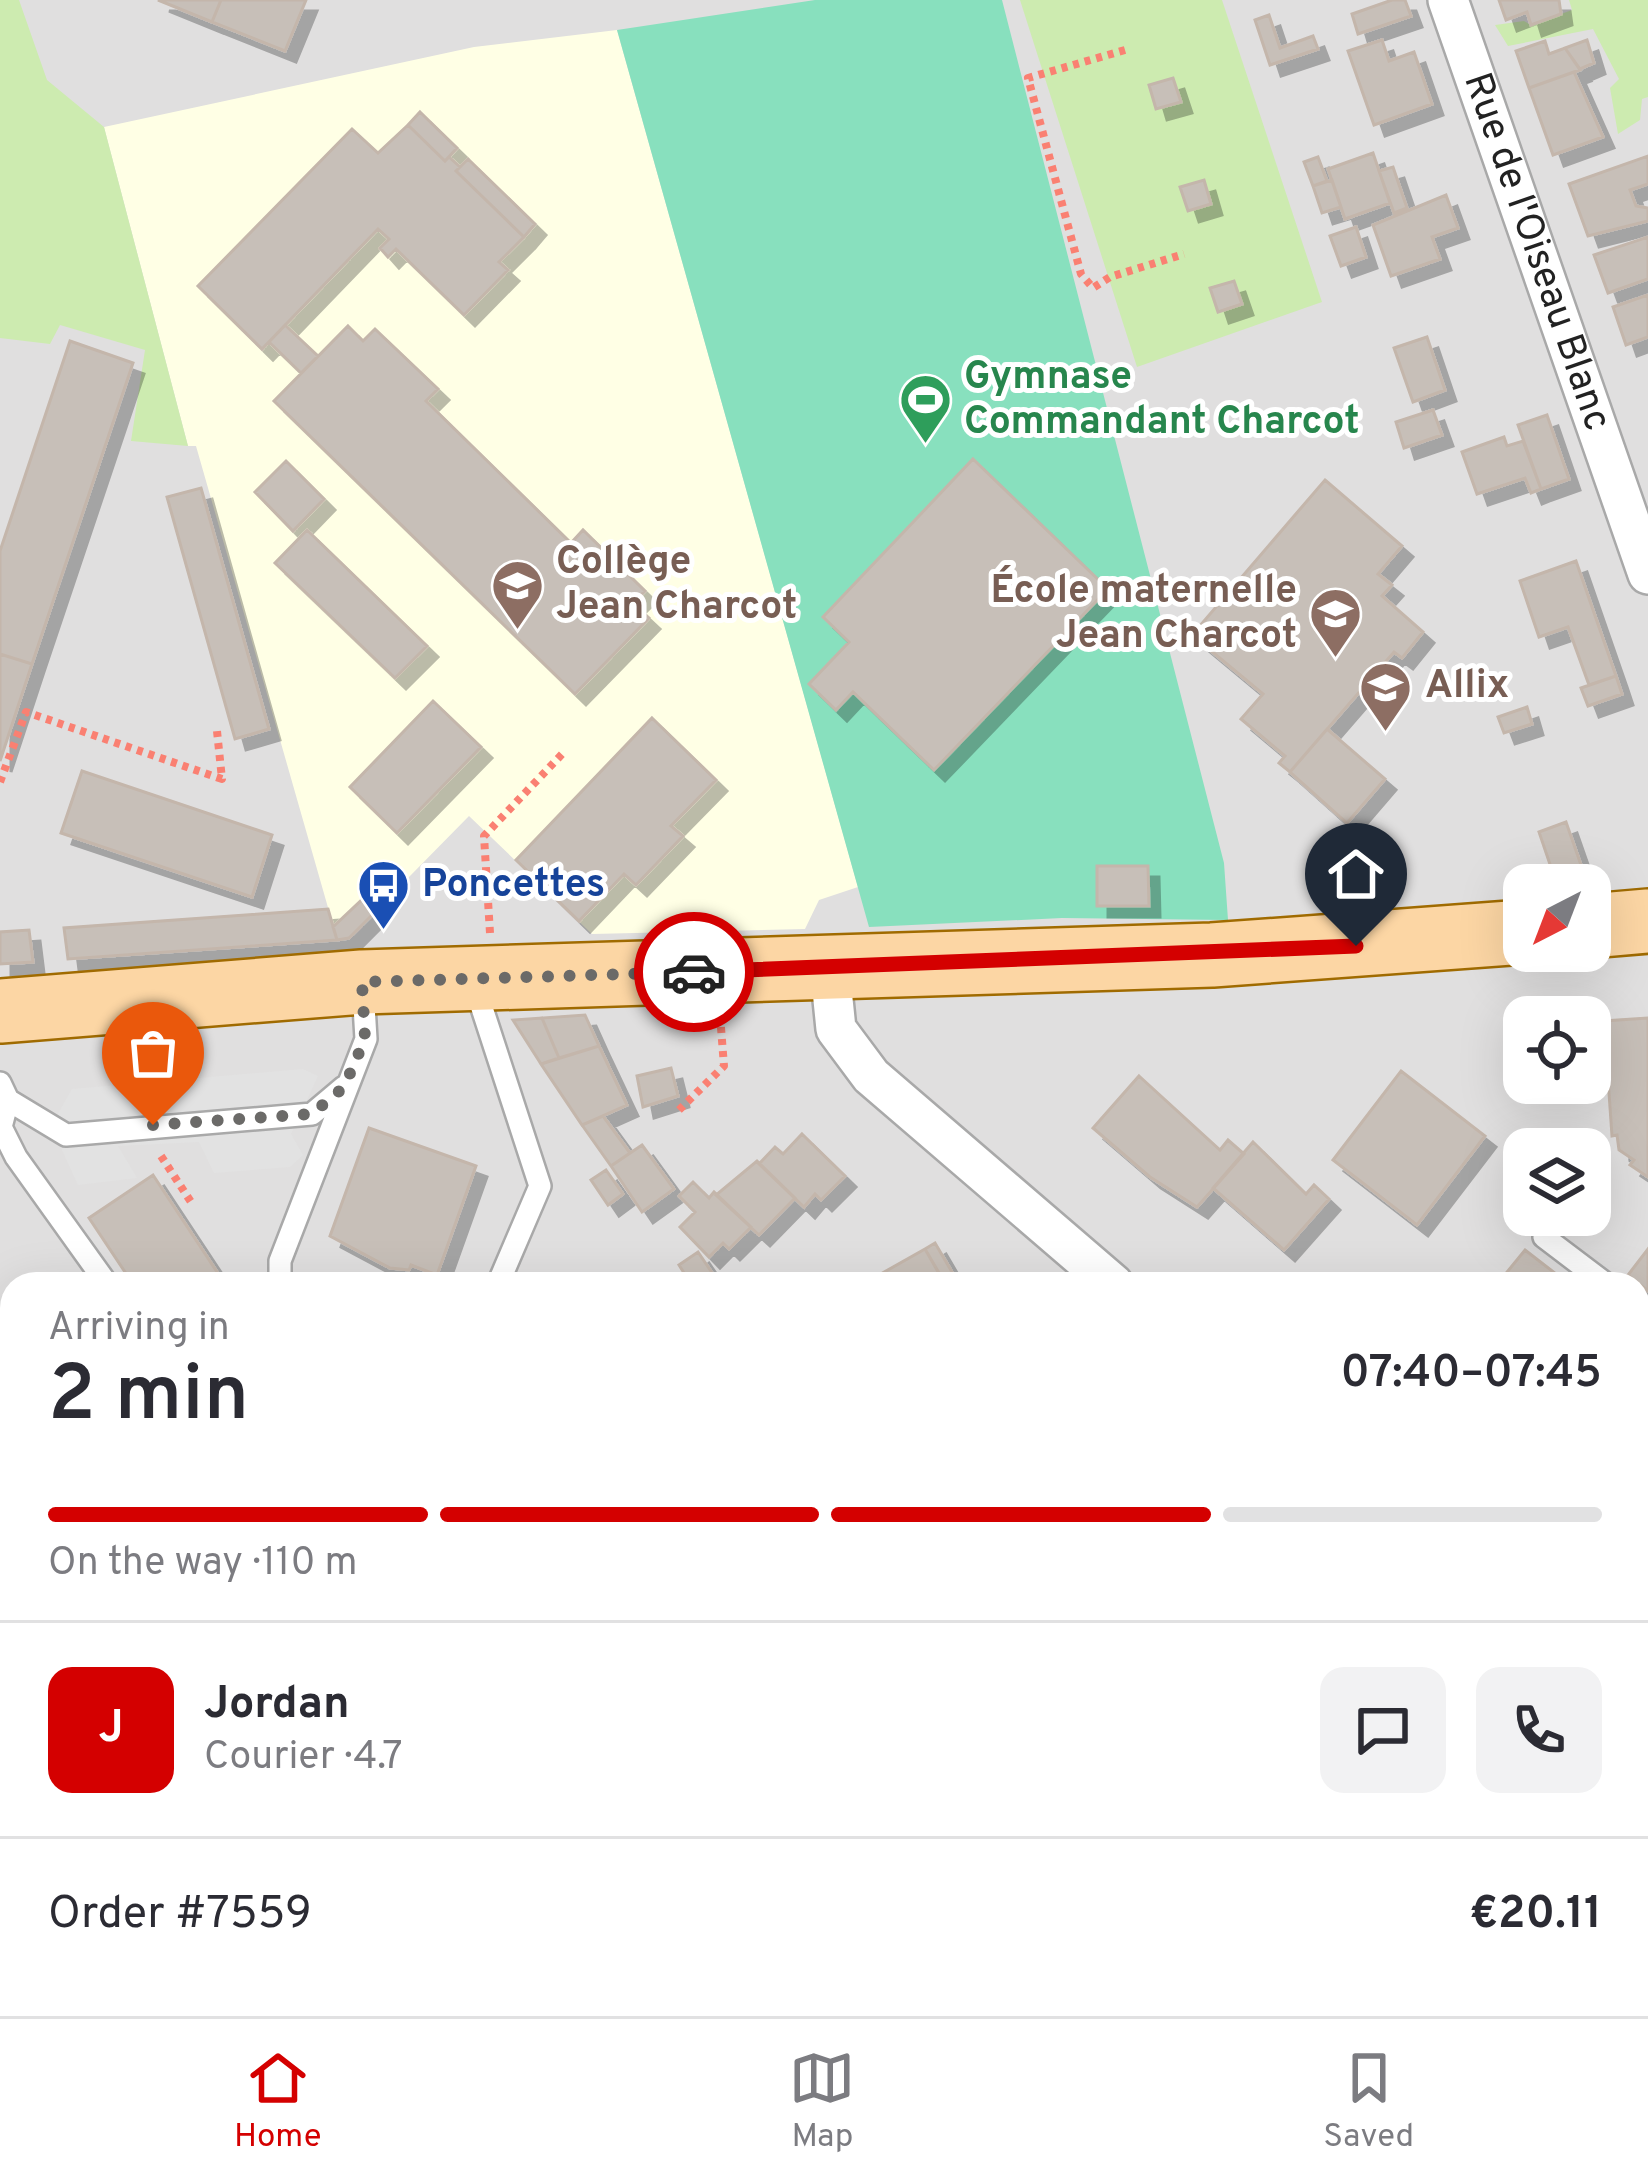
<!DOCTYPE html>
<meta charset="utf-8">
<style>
body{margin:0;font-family:Overpass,sans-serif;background:#f2f2f3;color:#2b2b33;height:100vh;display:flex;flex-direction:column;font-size:45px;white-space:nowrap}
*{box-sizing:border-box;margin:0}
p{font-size:39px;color:#7c7c81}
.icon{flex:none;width:66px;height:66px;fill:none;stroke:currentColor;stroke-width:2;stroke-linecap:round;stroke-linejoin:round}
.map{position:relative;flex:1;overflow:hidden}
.panel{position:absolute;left:0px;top:1272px;width:1650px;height:744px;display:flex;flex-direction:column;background:#fff;border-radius:36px 36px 0 0;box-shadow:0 12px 48px #0002}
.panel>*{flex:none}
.needle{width:78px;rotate:222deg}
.fabs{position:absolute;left:1503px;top:864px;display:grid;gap:24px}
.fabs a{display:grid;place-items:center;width:108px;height:108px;border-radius:24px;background:#fff;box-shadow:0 12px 48px #0002;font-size:60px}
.pin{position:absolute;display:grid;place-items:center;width:102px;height:102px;color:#fff;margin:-123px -51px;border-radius:50% 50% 50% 0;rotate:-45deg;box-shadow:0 0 12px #0007}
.pin .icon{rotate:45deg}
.courier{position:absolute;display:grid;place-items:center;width:120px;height:120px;margin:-60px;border:9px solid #d40000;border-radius:50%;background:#fff;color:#222;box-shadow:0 3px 15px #0007}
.headline em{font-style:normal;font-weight:600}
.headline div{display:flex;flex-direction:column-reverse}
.headline{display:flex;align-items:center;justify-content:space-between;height:204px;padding:0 48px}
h1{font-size:78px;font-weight:600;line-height:90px}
.bar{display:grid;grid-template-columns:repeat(4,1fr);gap:18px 12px;align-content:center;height:144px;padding:0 48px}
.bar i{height:15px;border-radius:9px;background:#e1e1e2}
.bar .active{background:#d40000}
.bar p{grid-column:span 4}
.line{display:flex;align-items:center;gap:30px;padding:0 48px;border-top:3px solid #e1e1e2}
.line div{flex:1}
.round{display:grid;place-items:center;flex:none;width:126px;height:126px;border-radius:24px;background:#f2f2f3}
.tab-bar{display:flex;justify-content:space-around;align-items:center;height:168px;border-top:3px solid #e1e1e2;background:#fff;font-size:33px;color:#7c7c81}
.tab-bar a{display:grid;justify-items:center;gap:6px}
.tab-bar .active{color:#d40000}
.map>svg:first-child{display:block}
</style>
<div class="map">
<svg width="1648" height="2016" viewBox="0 0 1648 2016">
<defs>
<filter id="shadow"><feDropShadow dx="11" dy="11" stdDeviation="0" flood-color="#0004"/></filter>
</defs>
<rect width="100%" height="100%" fill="#f2efe9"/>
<!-- residential -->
<path fill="#e0dfdf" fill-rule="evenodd" d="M0 0H1648V2016H0ZM1524 885H1590V951H1524ZM1524 1017H1590V1083H1524ZM1524 1149H1590V1215H1524ZM12 1284H1638V2004H12Z"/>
<!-- education -->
<path fill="#ffffe5" d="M617 30 858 887 819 900 805 929 592 934 469 816 349 938 337 939 196 446H188L104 127 474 47Z"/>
<!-- grass -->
<path fill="#cdebb0" d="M0 0H19L47 80 104 127 188 446 131 441 145 350 60 325 50 344 0 338Z
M1020 0H1222L1322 302 1137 367Z
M1569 0H1648V97L1642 99 1640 120 1618 134 1610 88 1619 79 1593 29 1508 46 1495 25 1524 21 1531 25 1572 10Z"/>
<!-- pitch -->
<path fill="#88e0be" d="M815 0H1002L1224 863 1228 920 1062 918 869 927 617 30Z"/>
<!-- parking -->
<path fill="#e2e2e2" d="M303 1069 318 1076 291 1134 303 1155 290 1167 214 1173 199 1142 118 1146 137 1178 78 1185 51 1126 72 1089Z"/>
<!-- building -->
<path fill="#c7bfb8" stroke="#c4b6ab" stroke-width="3" filter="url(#shadow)" d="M158 0H221L212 22Z
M221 0H306L285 51 212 22Z
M1392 0H1405L1411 16 1358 34 1352 14Z
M1499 0H1559L1561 14 1531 25 1527 12 1506 20Z
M1269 15 1280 48 1313 36 1318 49 1270 65 1255 20Z
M1382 40 1389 61 1414 52 1432 104 1374 125 1348 51Z
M1587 40 1594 63 1580 69 1565 48Z
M1545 41 1549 54 1565 48 1580 70 1529 88 1516 51Z
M1574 72 1603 137 1553 155 1529 88Z
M1173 78 1181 102 1156 109 1149 85Z
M420 112 457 148 445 161 408 125Z
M408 125 445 161 449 157 460 167 456 171 524 237 499 262 508 270 464 315 396 249 388 257 380 248 389 239 378 229 262 349 198 286 352 129 378 153Z
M1373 153 1390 203 1345 219 1328 169Z
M1648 156V184L1630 190 1636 206 1648 208V221L1588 236 1569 184Z
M1318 157 1327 181 1313 186 1304 162Z
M468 159 535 224 524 237 456 171Z
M1393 167 1407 208 1394 213 1379 171Z
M1204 180 1211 204 1188 211 1180 187Z
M1332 180 1341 207 1322 213 1313 186Z
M1446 195 1458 228 1432 237 1440 259 1391 276 1373 225Z
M1356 227 1366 257 1341 266 1330 236Z
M1648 237V279L1608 293 1594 255Z
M1234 281 1242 304 1218 312 1210 288Z
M1648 295V337L1626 345 1613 307Z
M285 325 318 356 301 373 269 342Z
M348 326 363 341 375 329 438 389 426 401 571 543 583 530 645 591 633 603 649 618 575 694 274 401Z
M1427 337 1445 390 1413 402 1394 348Z
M70 341 133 363 32 664 0 654V551Z
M1433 410 1442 435 1404 448 1396 422Z
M1547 415 1569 479 1541 489 1518 425Z
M1504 437 1507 446 1523 441 1541 489 1531 493 1525 478 1477 494 1462 452Z
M973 459 1108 589 934 770 853 692 836 710 809 684 849 642 823 617Z
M286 461 324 499 293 531 255 492Z
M1325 480 1402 546 1378 574 1392 585 1382 596 1423 632 1402 658 1394 652 1290 772 1279 763 1285 756 1241 719 1263 694 1192 635Z
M201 488 269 729 235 739 167 497Z
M307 530 427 646 395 678 275 563Z
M1576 561 1616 676 1589 685 1568 627 1539 637 1520 581Z
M0 654 32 664 0 761Z
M1616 676 1622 694 1588 706 1581 688Z
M433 701 481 747 397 833 350 787Z
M1527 707 1532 724 1504 733 1498 717Z
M652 718 716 780 671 826 683 836 636 885 624 874 579 921 516 860Z
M1327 729 1385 779 1347 823 1290 772Z
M82 771 272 835 252 897 61 833Z
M1566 822 1588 885H1557L1539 832Z
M1097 866H1148L1149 906H1097Z
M368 894 380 907 349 938 337 940 333 927Z
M328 909 337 940 68 959 64 928Z
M29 930 33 962 0 964V932Z
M585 1015 599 1046 559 1058 542 1018Z
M542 1018 559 1058 541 1064 513 1020Z
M1648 1018V1177L1630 1165 1634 1160 1619 1150 1617 1135 1612 1136 1604 1021Z
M599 1046 627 1105 582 1125 541 1064Z
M671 1068 678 1096 643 1107 637 1076Z
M1401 1071 1485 1136 1417 1225 1333 1160Z
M1139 1076 1220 1150 1228 1140 1244 1154 1197 1207 1150 1177 1093 1128Z
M603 1116 630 1153 611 1166 582 1125Z
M369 1128 476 1166 437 1275 411 1265 409 1270 390 1268 330 1236Z
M802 1134 845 1176 821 1200 815 1194 804 1207 759 1164 775 1147 783 1154Z
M1253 1142 1306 1194 1314 1185 1329 1199 1284 1250 1213 1188Z
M642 1145 674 1189 642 1212 611 1166Z
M757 1161 795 1198 759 1235 716 1195Z
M606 1170 623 1194 608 1205 591 1180Z
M153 1175 225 1284H133L89 1218Z
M693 1182 709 1198 714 1192 751 1227 729 1249 723 1243 709 1257 680 1227 695 1212 679 1196Z
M935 1243 952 1272 942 1278 925 1249Z
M925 1249 945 1284H863Z
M1648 1249V1291L1628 1275Z
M1525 1250 1569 1284H1512L1503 1277Z
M698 1252 719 1283 691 1284 679 1265Z
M1638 1336 1648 1344V1388L1638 1381Z
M0 1367 12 1382V1488L3 1495Z
M12 1556V1594L0 1599V1561Z
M1638 1604 1648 1613 1647 1649 1638 1642Z
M12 1673V1779L0 1785V1707L8 1703 0 1680Z
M1648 1819V1890L1638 1897V1825Z
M120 2004H159L167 2016H104Z
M270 2004H298L311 2016H252Z
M904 2004H1028L1016 2016H892Z
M1181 2004H1227L1235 2016H1188Z
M1343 2004H1470L1451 2016H1332Z
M1545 2004H1619L1630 2016H1591L1587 2011 1580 2016H1526Z"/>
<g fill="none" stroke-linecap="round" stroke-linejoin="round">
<defs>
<path id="service" d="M479 984 481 1005 540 1186 498 1284
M0 1083 8 1100 1 1127 16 1157 107 1284
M8 1100 66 1135 312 1114 344 1087
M1544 1237 1606 1284
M280 1284V1261L366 1039 363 989
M1638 1309 1648 1316
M0 1539 12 1534
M1638 1566 1648 1555
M0 1905 12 1925
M1638 1918 1648 1912
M215 2004 219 2016
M1494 2016 1511 2004"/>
<g id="minor">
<path id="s1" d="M1448 0 1648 574"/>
<path d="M830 970 836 1029 871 1076 1113 1284"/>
<path d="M1638 1701 1648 1709"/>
</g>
<path id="primary" d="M1590 926 1648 921
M0 1011 362 982 1212 955 1524 932"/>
</defs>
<!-- service casing -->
<use href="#service" stroke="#a9a9a9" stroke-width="26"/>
<!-- minor casing -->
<use href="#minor" stroke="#a9a9a9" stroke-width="44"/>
<!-- primary casing -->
<use href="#primary" stroke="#a06b00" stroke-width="68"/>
<!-- path -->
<path stroke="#fa8072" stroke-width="8" stroke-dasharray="6 6" stroke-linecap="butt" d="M1125 50 1028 78 1081 274 1093 288 1110 277 1184 254
M0 782 26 712 222 779 217 731
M490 933 484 836 565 751
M161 1098 173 1078 171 1044
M679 1110 724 1066 720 1015
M161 1156 193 1205
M1059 2016 1071 2004"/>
<!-- service -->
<use href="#service" stroke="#fff" stroke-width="21"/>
<!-- minor -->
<use href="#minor" stroke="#fff" stroke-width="39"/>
<!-- primary -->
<use href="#primary" stroke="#fcd6a4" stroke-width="63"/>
</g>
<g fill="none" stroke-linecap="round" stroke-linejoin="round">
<!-- done -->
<path stroke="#6b6a68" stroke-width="12" stroke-dasharray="0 21.6" d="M153 1125 312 1114 344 1087 365 1039 362 982 694 972"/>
<!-- route -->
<path stroke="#d40000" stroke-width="15" d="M694 972 1356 946"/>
</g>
<!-- icons -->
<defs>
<symbol id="stadium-pin" viewBox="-11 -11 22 30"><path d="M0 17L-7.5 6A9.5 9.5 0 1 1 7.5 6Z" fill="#2e9e5b" stroke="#fff"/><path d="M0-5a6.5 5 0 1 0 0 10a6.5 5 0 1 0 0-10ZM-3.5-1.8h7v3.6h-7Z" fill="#fff"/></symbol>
<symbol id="school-pin" viewBox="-11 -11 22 30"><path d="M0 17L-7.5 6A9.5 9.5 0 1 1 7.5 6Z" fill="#8d6e63" stroke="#fff"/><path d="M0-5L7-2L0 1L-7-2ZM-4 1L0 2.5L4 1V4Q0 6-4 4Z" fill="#fff"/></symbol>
<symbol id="bus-pin" viewBox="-11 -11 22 30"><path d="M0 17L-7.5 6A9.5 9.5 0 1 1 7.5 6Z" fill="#1a4fb4" stroke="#fff"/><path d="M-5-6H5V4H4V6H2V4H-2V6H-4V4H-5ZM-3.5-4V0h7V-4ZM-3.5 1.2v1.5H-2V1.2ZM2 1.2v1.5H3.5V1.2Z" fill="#fff"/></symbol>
</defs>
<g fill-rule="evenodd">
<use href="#stadium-pin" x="896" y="370" width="59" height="81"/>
<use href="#school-pin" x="488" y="556" width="59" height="81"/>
<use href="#school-pin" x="1306" y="584" width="59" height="81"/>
<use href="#school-pin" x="1356" y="658" width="59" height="81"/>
<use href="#bus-pin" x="354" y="856" width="59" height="81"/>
</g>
<g text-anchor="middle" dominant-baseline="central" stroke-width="10" stroke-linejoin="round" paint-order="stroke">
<!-- street labels -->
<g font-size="39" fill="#222" stroke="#fff">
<text stroke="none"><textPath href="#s1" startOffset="267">Rue de l'Oiseau Blanc</textPath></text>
</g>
<!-- leisure labels -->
<g font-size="39" font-weight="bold" fill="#27864d" stroke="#fff" text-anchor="start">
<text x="964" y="378">Gymnase<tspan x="964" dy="45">Commandant Charcot</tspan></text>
</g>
<!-- education labels -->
<g font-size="39" font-weight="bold" fill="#785e54" stroke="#fff" text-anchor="start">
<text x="556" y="563">Collège<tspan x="556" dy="45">Jean Charcot</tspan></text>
<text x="1297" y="592" text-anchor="end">École maternelle<tspan x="1297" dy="45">Jean Charcot</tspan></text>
<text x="1425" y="687">Allix</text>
</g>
<!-- transit labels -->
<g font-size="39" font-weight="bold" fill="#164399" stroke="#fff" text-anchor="start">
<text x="422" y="886">Poncettes</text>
</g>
</g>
</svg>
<div class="fabs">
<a><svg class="needle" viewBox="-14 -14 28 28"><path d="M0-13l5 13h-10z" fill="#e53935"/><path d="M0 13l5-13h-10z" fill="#7c7c81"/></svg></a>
<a><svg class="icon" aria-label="locate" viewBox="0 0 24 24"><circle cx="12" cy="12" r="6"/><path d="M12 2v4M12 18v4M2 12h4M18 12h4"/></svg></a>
<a><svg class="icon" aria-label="layers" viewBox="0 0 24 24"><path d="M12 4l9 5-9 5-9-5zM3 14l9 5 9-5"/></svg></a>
</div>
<div class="pin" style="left:153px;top:1125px;background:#ea580c"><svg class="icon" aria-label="bag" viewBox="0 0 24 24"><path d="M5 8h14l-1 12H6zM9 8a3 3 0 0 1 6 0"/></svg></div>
<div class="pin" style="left:1356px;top:946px;background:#1f2937"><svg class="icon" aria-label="home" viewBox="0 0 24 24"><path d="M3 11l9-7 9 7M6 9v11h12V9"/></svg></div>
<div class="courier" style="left:694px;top:972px"><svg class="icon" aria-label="car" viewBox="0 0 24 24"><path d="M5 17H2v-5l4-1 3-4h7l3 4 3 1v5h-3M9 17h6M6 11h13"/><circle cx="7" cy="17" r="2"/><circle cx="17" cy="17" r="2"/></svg></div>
<section class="panel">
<div class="headline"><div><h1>2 min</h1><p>Arriving in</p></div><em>07:40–07:45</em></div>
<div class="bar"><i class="active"></i><i class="active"></i><i class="active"></i><i></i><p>On the way · 110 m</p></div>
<div class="line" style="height:216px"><b class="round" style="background:#d40000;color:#fff">J</b><div><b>Jordan</b><p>Courier · 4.7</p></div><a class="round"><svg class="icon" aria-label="chat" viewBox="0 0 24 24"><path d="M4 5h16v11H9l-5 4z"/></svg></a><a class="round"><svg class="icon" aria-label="phone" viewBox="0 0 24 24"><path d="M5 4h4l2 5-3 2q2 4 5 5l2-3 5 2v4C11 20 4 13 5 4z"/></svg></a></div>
<div class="line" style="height:156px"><div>Order #7559</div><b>€20.11</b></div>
</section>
</div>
<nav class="tab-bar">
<a class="active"><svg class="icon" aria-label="home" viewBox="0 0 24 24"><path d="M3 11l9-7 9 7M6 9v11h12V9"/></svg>Home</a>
<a><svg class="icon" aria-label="map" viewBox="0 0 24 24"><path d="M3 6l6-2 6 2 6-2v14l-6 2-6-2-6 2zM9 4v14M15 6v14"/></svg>Map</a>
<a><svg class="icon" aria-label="saved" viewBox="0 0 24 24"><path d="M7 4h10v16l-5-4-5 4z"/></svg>Saved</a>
</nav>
